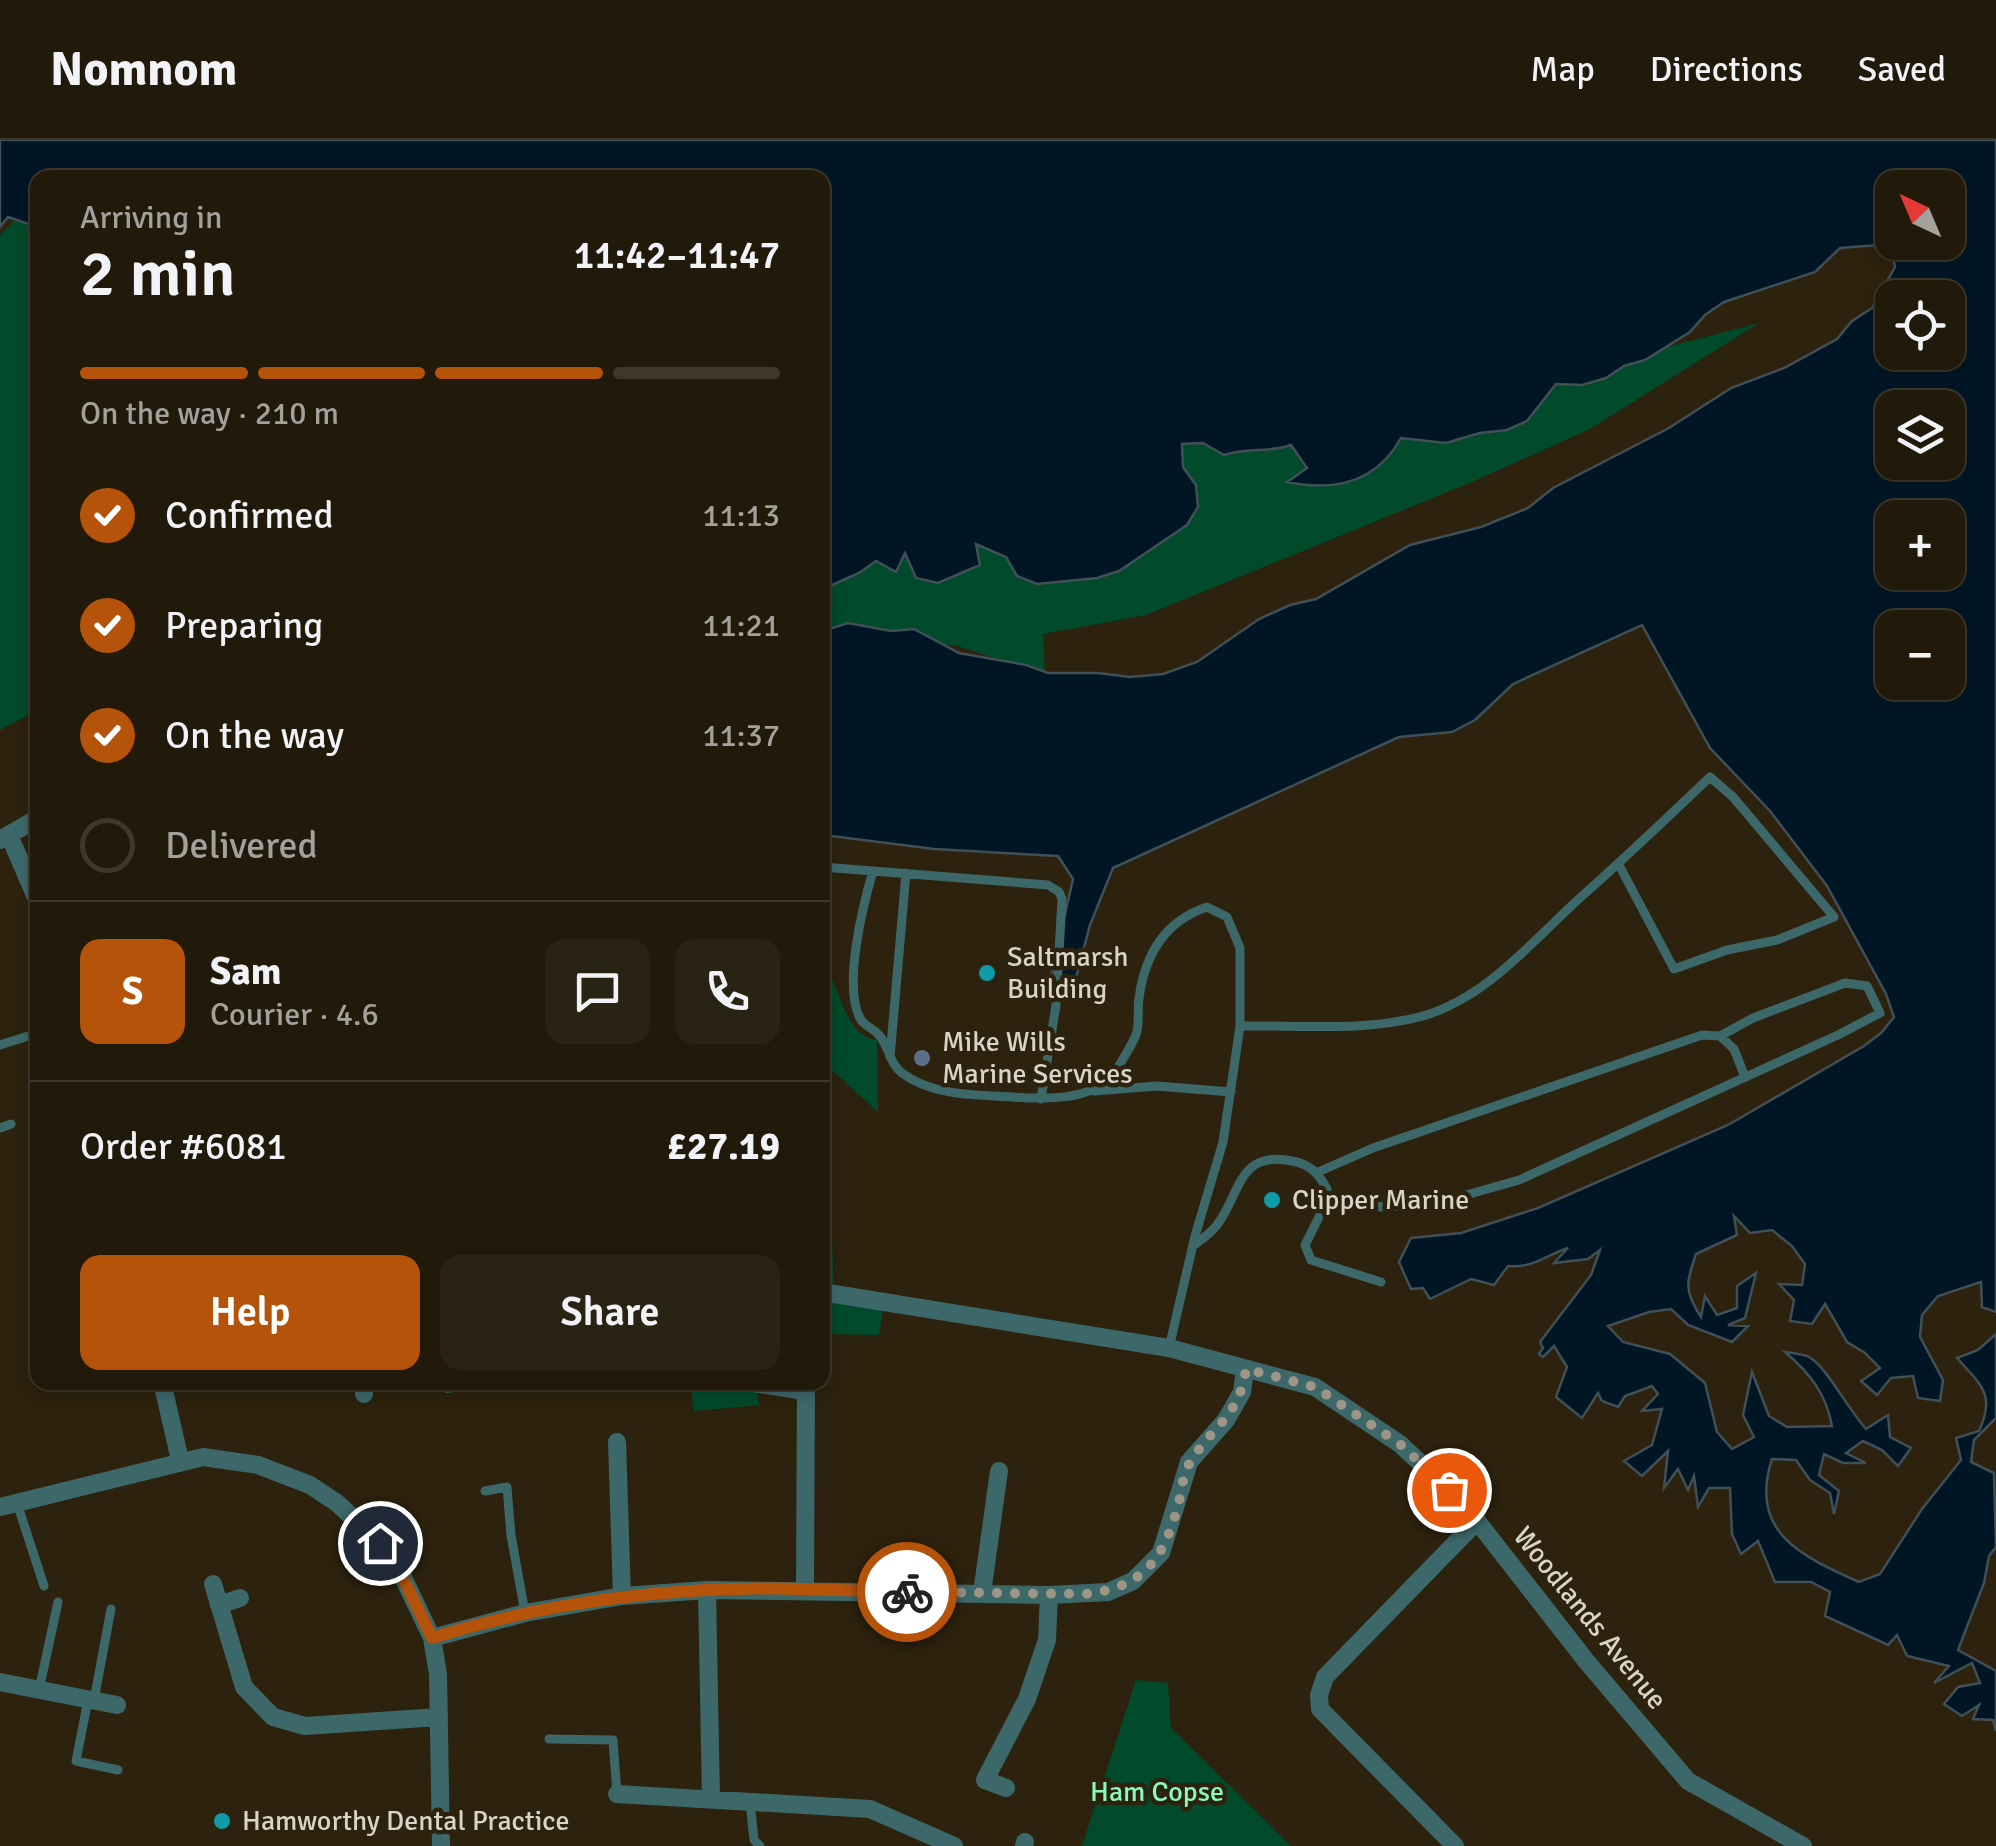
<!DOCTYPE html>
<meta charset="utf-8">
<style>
body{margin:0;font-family:Signika,sans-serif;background:#292313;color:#f1f3f6;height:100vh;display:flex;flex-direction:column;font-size:38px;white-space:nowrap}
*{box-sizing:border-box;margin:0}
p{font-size:32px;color:#a2a19c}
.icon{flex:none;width:55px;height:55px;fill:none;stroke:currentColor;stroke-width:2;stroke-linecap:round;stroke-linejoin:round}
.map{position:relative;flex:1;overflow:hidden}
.side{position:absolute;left:30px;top:30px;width:800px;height:1220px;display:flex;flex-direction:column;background:#211a0a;border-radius:20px;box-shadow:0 5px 15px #0003,0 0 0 2px #3e382b}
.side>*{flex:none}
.needle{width:65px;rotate:316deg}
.controls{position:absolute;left:1875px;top:30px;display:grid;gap:20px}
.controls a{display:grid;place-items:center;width:90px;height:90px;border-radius:20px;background:#211a0a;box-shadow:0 5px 15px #0003,0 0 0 2px #3e382b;font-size:50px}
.pin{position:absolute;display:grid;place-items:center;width:85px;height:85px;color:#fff;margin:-42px;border:5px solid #fff;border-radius:50%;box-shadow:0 2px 10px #0007}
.courier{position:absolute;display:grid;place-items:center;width:100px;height:100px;margin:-50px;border:8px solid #b45309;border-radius:50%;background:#fff;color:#222;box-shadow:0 2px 12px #0007}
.head em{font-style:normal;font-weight:600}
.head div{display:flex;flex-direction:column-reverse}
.head{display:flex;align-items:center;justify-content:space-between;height:170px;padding:0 50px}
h1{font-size:65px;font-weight:600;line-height:75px}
.bar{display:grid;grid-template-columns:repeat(4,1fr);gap:15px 10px;align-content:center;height:120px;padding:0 50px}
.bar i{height:12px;border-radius:8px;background:#3e382b}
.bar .active{background:#b45309}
.bar p{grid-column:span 4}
.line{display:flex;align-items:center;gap:25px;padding:0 50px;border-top:2px solid #3e382b}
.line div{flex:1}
.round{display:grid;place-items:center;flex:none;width:105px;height:105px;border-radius:20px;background:#292313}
ol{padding:0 50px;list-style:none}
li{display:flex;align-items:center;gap:30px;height:110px}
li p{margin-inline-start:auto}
li .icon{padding:10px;border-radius:50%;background:#b45309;color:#fff;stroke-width:4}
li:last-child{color:#a2a19c}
li i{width:55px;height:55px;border:5px solid #3e382b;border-radius:50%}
.primary-button{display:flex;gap:20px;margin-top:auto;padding:20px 50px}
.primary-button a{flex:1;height:115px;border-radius:20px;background:#b45309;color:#fff;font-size:40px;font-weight:600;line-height:115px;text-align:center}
.primary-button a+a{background:#292313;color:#f1f3f6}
header{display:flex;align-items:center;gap:60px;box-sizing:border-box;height:140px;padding:0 50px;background:#211a0a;border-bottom:2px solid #3e382b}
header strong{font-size:48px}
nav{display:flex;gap:55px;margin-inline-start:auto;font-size:35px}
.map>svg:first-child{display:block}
</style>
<header>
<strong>Nomnom</strong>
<nav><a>Map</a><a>Directions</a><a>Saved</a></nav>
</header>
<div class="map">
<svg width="1996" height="1706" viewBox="0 0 1996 1706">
<rect width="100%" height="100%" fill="#2c220d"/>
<!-- green -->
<path fill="#024a2c" d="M823 63 1640 214 1759 183 1590 289 1472 342 1146 475 1043 494 1045 535 958 506 839 493 823 512Z
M23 72 38 83V570L0 590V95Z
M822 830 832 831 831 837C842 860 849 897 877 900L878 972 823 922Z
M831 1072 834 1154 884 1163 879 1195 823 1194V1075Z
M690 1243H806L757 1247 759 1265 694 1271Z
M1136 1540 1168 1543 1171 1588 1291 1706H1082Z"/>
<!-- water -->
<path fill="#001625" stroke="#414f56" stroke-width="2.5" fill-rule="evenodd" d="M0 0H1996V1172L1982 1167 1981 1142 1938 1156 1922 1175 1920 1197 1943 1240 1940 1261 1918 1258 1913 1236 1891 1238 1877 1255 1861 1241 1880 1228 1865 1213 1847 1202 1825 1164 1812 1184 1790 1181 1794 1160 1779 1144 1802 1145 1805 1124 1792 1106 1772 1090 1750 1093 1734 1076 1737 1095 1696 1114C1686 1143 1684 1151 1701 1177L1705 1156 1717 1175 1737 1168V1146L1756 1133 1745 1178 1728 1185 1748 1186 1732 1202 1688 1185 1671 1169 1649 1172 1608 1186 1623 1202 1670 1214 1705 1243 1717 1292 1732 1309 1754 1297 1743 1275 1752 1232 1769 1276 1787 1287 1832 1286C1826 1254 1810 1233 1785 1212 1792 1213 1803 1214 1809 1217 1826 1226 1850 1272 1866 1289L1888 1275 1890 1297 1911 1308 1898 1326 1882 1310 1863 1301 1846 1313 1866 1323H1843L1824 1314 1819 1335 1839 1351 1834 1374 1830 1353 1810 1340 1796 1320 1772 1319C1748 1392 1801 1416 1859 1442L1880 1434 1922 1369 1961 1320 1956 1298 1979 1291C1996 1254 1981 1245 1957 1218L1978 1210 1996 1194V1278L1974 1300 1971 1322 1994 1333 1996 1407 1989 1416 1984 1443 1958 1510 1996 1531V1591L1993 1580 1973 1579 1979 1565 1962 1576 1944 1564 1958 1547 1980 1543 1972 1523 1934 1543 1949 1526 1907 1516 1897 1495 1888 1505 1825 1476 1830 1452 1811 1442H1775L1758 1401 1741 1414 1732 1394 1730 1348H1709L1698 1367 1694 1336 1688 1350 1678 1329 1664 1348 1668 1311 1642 1336 1624 1321 1652 1305 1662 1269 1642 1271 1658 1254 1652 1246 1625 1256 1618 1267 1602 1261 1598 1253 1582 1278 1556 1257 1567 1227 1554 1206 1543 1217 1539 1214 1543 1208 1540 1202 1591 1135 1600 1110 1588 1119 1554 1123 1568 1108C1544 1116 1534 1128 1508 1126L1494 1145 1471 1139 1430 1159 1423 1148 1411 1149 1399 1122 1411 1098 1461 1093 1538 1068 1728 985 1864 906 1881 893 1894 877 1886 854 1827 746 1770 671 1710 608 1642 485 1513 544 1475 580 1452 592 1399 597 1113 728 1090 785 1070 860 1047 853 1073 739 1058 716 934 709 823 695V491L848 483 891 491 914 489 959 513 1026 525 1048 533H1098L1130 537 1163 534 1197 522 1259 479 1290 465 1316 459 1410 405 1481 387 1528 368 1553 348 1669 288 1731 248 1784 228 1837 199 1852 181 1872 168 1895 127 1891 104 1840 108 1815 132 1724 162 1705 175 1690 192 1645 220 1624 226 1606 238 1582 245 1556 244 1527 281 1507 290 1480 293 1446 303 1401 298C1376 343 1335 352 1287 342L1307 328 1291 305C1268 313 1248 307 1224 315L1203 303 1182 304 1183 327 1196 345 1198 367 1187 385 1119 431 1097 438 1037 444 1017 436 1006 417 976 404 980 425 938 443 916 438 905 413 896 432 876 421 859 433 823 449 822 38H38L37 109 29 84 8 77 0 87ZM1892 48H1948V102H1892ZM1892 158H1948V212H1892ZM1892 268H1948V322H1892ZM1892 378H1948V432H1892ZM1892 488H1948V542H1892Z"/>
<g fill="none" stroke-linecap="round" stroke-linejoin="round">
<!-- service -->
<path stroke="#3d686a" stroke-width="9" d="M822 727 873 731C863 765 842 848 861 880 865 886 874 889 879 895 889 906 889 923 902 933 932 956 977 955 1012 957 1040 959 1085 961 1107 940 1117 931 1130 908 1136 895 1140 884 1137 869 1139 858 1145 814 1165 781 1207 767L1227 777 1240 808V886
M873 731 1048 745 1059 752 1062 759 1056 865 1041 959
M1720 896 1734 909 1745 937
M0 905 38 893
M890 917 906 733
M1094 951 1157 946 1231 952
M0 988 11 984
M1318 1032 1373 1008 1702 895 1720 896 1753 878 1845 843 1867 846 1880 873 1838 895 1519 1040 1431 1065 1382 1067 1326 1054
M1193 1106C1201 1100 1211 1093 1217 1085 1241 1053 1238 1010 1292 1021 1310 1024 1319 1034 1327 1049L1319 1077 1305 1105 1311 1120 1381 1142
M1169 1208 1195 1096 1223 1002 1240 886C1300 885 1365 892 1423 876 1488 857 1533 800 1581 757 1625 718 1667 678 1710 637L1733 657 1834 777 1777 800 1727 810 1674 829 1619 725
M485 1351 507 1347 511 1395 525 1473
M17 1363 44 1446
M39 1550 58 1462
M88 1560 76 1621 118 1630
M94 1560 111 1469
M549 1599 613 1600 617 1654
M750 1662 754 1700 760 1706"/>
<!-- minor -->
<path stroke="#3d686a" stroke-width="18" d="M9 695 38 762
M0 700 38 678
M822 1152 1169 1208 1315 1247 1400 1304 1449 1350 1477 1381 1587 1522 1688 1641 1803 1706
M162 1242 180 1320
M364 1242V1254
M746 1242 805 1251
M448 1244 454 1242
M617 1302 622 1456
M0 1367 203 1317 258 1325 310 1345 337 1363 380 1403 401 1433 432 1498 438 1534 441 1706
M213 1444 244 1547 273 1577 305 1586 439 1577
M707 1450 711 1659
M805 1450 806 1242
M982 1453 999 1331
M219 1465 240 1458
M432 1498 525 1473 622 1456 707 1450 1049 1455 1108 1452 1133 1441 1161 1413 1189 1322 1226 1280 1242 1252 1245 1229
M0 1542 117 1565
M1006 1648 985 1640 1027 1559 1047 1500 1049 1455
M617 1654 870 1669 954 1706
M1024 1706 1025 1702
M1455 1706 1320 1569 1319 1555 1325 1537 1477 1381"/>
</g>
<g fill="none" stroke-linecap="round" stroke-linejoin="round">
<!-- done -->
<path stroke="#9d9586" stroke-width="10" stroke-dasharray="0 18" d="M907 1452 1085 1454C1143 1448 1163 1420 1178 1366 1182 1351 1182 1334 1191 1321 1214 1284 1239 1277 1246 1229L1315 1247 1400 1304 1449 1350"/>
<!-- route -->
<path stroke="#b45309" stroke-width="12" d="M380 1403 401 1434 432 1498C521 1470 613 1455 706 1450 772 1446 840 1451 907 1452"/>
</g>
<!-- markers -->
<g fill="#0f9aa8" stroke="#2c220d" stroke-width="4">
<circle cx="987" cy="833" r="10"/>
<circle cx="1272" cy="1060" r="10"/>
<circle cx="222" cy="1681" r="10"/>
</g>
<circle fill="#5c6f8a" stroke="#2c220d" stroke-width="4" cx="922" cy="918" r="10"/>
<g text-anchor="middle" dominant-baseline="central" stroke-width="9" stroke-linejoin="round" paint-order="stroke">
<!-- poi labels -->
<g font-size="28" fill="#dad3c7" stroke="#2c220d" text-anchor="start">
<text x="1007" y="817">Saltmarsh<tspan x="1007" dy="32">Building</tspan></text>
<text x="942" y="902">Mike Wills<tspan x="942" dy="32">Marine Services</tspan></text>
<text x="1292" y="1060">Clipper Marine</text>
<text x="242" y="1681">Hamworthy Dental Practice</text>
</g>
<!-- street labels -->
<g font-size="28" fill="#dad3c7" stroke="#2c220d">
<text transform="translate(1590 1478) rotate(51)">Woodlands Avenue</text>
</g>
<!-- park labels -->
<g font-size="28" fill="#88fabc" stroke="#2c220d">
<text x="1157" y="1652">Ham Copse</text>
</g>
</g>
</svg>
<div class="controls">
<a><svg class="needle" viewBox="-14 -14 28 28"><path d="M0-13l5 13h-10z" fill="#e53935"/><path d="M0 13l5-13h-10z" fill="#a2a19c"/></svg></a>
<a><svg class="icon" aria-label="locate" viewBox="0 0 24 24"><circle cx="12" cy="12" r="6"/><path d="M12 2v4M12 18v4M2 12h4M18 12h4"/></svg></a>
<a><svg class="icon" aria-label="layers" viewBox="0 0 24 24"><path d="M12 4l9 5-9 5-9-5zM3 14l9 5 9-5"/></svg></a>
<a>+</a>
<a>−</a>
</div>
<div class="pin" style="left:1449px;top:1350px;background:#ea580c"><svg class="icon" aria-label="bag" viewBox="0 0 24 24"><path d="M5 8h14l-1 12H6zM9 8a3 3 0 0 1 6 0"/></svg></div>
<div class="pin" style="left:380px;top:1403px;background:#1f2937"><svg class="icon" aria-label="home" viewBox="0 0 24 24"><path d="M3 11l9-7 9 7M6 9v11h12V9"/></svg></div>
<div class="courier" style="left:907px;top:1452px"><svg class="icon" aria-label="bike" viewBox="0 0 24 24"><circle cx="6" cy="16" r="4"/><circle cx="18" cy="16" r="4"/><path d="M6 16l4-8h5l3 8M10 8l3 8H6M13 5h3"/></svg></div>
<section class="side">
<div class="head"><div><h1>2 min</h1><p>Arriving in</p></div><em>11:42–11:47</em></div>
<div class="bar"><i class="active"></i><i class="active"></i><i class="active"></i><i></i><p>On the way · 210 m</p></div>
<ol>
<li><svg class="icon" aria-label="check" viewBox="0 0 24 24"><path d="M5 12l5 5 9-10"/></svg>Confirmed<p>11:13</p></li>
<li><svg class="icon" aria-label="check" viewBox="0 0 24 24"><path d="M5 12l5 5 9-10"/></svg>Preparing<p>11:21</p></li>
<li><svg class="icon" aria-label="check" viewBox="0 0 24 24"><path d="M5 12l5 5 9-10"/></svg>On the way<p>11:37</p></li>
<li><i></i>Delivered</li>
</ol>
<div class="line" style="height:180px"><b class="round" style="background:#b45309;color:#fff">S</b><div><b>Sam</b><p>Courier · 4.6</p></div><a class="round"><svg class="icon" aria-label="chat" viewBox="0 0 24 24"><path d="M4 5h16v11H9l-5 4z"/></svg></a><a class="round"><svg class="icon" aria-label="phone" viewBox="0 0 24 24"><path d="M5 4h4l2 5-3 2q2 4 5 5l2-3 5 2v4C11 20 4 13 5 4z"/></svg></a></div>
<div class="line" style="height:130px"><div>Order #6081</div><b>£27.19</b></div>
<div class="primary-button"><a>Help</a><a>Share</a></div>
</section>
</div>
